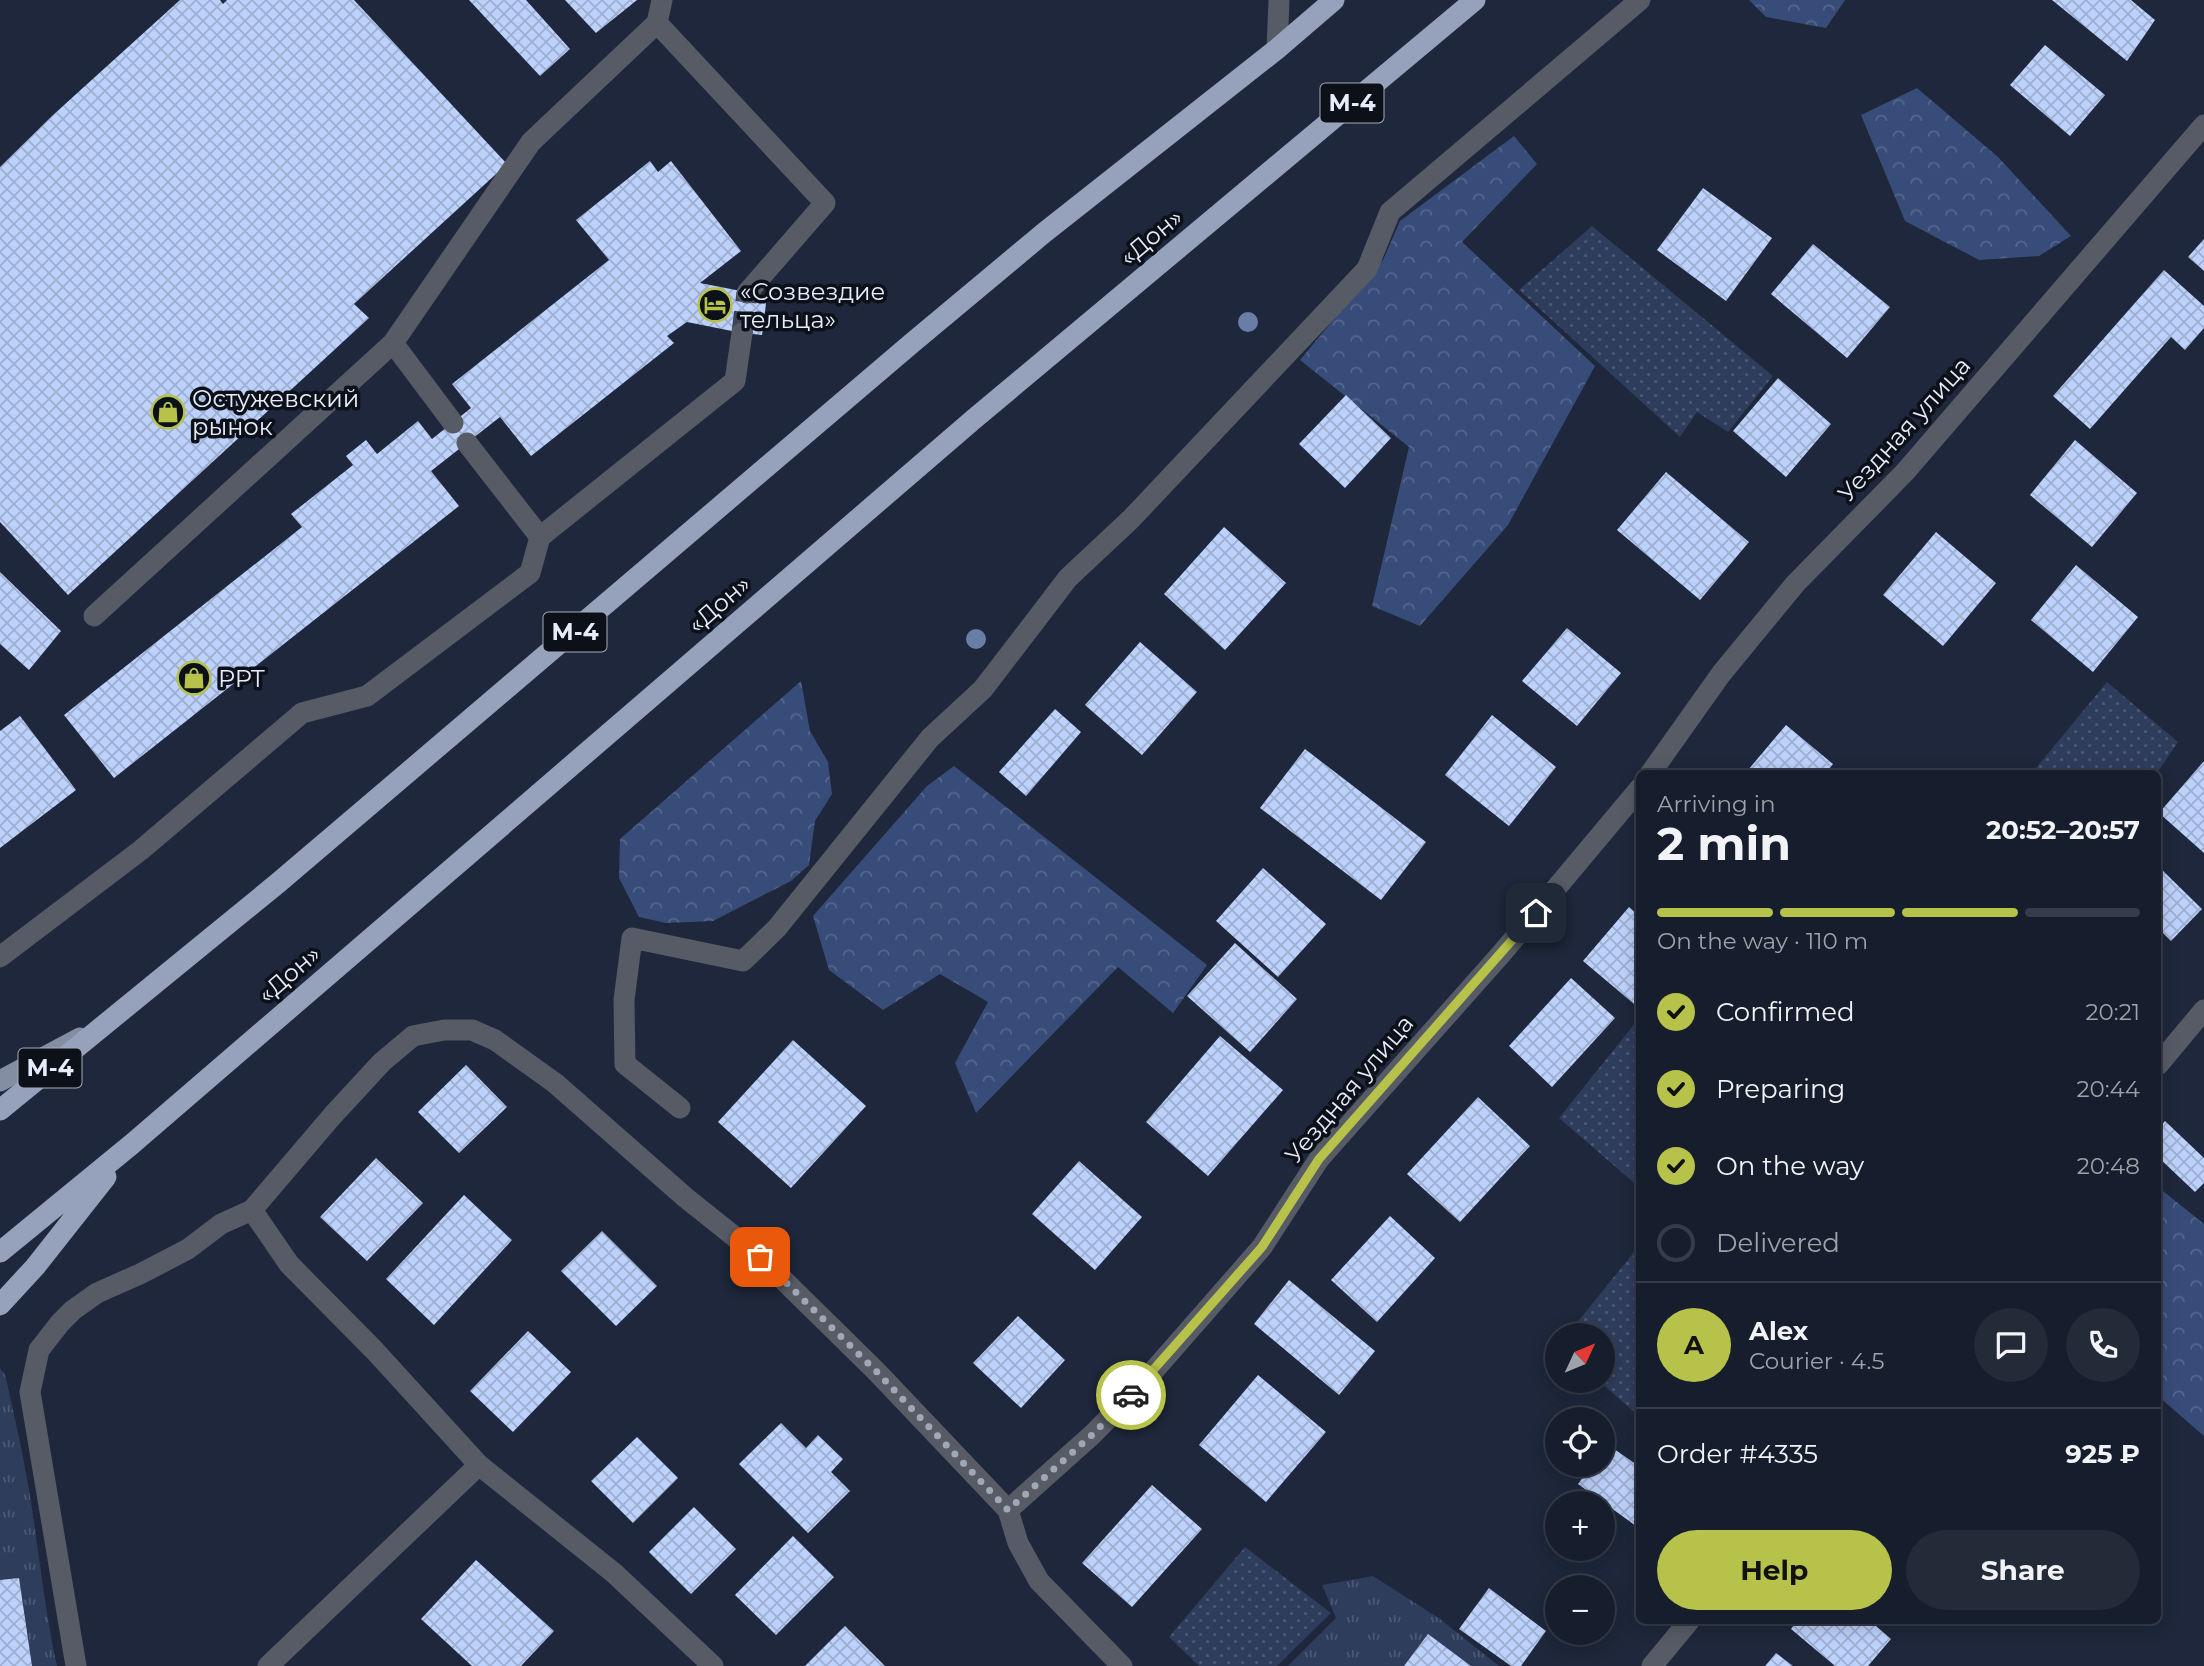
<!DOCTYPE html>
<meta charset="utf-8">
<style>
body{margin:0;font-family:Montserrat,sans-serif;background:#232a38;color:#f1f3f6;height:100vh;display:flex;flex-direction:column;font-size:26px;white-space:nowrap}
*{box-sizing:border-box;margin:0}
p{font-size:23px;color:#9ea2a9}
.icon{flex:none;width:38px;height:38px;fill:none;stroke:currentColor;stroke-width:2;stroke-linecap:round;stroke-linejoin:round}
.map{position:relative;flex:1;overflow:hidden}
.panel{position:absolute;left:1636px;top:770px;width:525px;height:854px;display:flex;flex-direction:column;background:#161d2c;border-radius:10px;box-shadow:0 4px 18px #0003,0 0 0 2px #353b48}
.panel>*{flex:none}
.needle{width:46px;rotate:46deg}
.buttons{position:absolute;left:1545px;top:1323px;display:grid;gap:14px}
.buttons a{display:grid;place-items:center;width:70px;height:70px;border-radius:50%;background:#161d2c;box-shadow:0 4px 18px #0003,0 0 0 2px #353b48;font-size:35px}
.pin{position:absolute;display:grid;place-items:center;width:60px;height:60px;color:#fff;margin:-30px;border-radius:14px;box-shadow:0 4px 10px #0006}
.courier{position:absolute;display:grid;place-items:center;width:70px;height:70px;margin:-35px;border:5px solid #b6c249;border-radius:50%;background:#fff;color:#222;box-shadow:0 2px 9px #0007}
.head em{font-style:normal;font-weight:700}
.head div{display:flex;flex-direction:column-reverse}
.head{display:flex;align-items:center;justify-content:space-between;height:119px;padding:0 21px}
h1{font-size:46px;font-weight:700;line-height:52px}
.bar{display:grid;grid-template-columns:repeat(4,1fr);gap:10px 7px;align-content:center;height:84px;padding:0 21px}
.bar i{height:9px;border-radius:5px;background:#353b48}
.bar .selected{background:#b6c249}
.bar p{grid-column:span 4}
.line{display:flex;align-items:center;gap:18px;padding:0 21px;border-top:2px solid #353b48}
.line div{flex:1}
.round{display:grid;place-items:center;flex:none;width:74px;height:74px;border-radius:37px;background:#232a38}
ol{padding:0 21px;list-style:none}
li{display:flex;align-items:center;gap:21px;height:77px}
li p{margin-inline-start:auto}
li .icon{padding:7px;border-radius:50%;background:#b6c249;color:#111;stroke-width:4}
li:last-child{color:#9ea2a9}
li i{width:38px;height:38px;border:4px solid #353b48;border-radius:50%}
.primary-button{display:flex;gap:14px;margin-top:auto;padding:14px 21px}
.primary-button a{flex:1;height:80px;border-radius:42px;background:#b6c249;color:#111;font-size:28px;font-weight:700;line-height:80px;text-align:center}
.primary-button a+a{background:#232a38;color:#f1f3f6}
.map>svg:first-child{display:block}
</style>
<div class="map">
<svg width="2204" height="1666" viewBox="0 0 2204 1666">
<defs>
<pattern id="grass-tufts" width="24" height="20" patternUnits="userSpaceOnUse" patternTransform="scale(1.75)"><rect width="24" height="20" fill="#2f3d5c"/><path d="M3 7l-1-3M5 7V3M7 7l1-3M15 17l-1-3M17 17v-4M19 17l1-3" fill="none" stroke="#4d5974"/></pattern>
<pattern id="forest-crowns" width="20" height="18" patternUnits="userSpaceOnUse" patternTransform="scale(1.75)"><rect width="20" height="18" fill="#384c79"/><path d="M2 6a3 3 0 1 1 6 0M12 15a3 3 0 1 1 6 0" fill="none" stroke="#55668d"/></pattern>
<pattern id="garden-dots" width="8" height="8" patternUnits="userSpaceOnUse" patternTransform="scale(1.75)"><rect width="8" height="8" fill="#2f3d5c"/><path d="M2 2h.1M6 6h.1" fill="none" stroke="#4d5974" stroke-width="1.8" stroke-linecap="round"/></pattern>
<pattern id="building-cross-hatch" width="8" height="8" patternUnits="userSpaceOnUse" patternTransform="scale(1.75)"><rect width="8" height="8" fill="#bcd1fb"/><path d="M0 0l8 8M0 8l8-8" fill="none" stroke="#9eaecf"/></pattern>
</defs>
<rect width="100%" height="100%" fill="#1e273b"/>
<!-- grass -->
<path fill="url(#grass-tufts)" d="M0 1368 5 1375C18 1430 30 1487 37 1544 43 1585 48 1625 57 1666H0Z
M1373 1576 1440 1619 1499 1666H1288L1336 1618 1322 1585Z"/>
<!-- forest -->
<path fill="url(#forest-crowns)" d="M1749 0H1845L1826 28 1766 17Z
M1917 88 1998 157 2071 236 2039 256 1979 260 1905 221 1861 115Z
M1514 136 1537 164 1462 242 1595 366 1508 525 1420 626 1372 606 1409 447 1300 360 1383 260 1400 221Z
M801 681 810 731 828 762 832 794 815 821 809 865 791 881 713 921 666 923 639 917 619 878 620 839Z
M954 766 1207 965 1173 1013 1118 967 976 1113 955 1063 988 1002 940 974 883 1010 829 970 813 916 927 786Z
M2158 1187 2204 1224V1436L2158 1396Z"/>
<!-- garden -->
<path fill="url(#garden-dots)" d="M1592 226 1773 376 1728 432 1697 412 1680 437 1519 290Z
M2107 682 2178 742 2157 773 2043 774 2036 768Z
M1636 1022 1640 1025V1188L1559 1118Z
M1639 1246 1640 1407 1633 1411 1599 1381H1603V1335H1567Z
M1245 1547 1331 1613 1277 1666H1199L1169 1637Z"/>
<!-- building -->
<path fill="url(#building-cross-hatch)" d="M180 0H220L223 4 227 0H354L507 164 354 304 369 318 68 595 0 522V167L53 115Z
M469 0H526L570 49 540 76Z
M565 0H637L596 33Z
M2052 0H2131L2155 20 2127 61Z
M2045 45 2105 95 2070 136 2010 85Z
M650 161 658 172 671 161 741 251 700 283 767 296 762 335 742 333 687 322 667 336 674 343 531 456 500 417 431 471 459 506 114 778 64 715 302 527 291 514 353 465 346 456 366 440 377 454 418 421 432 439 471 408 452 384 609 260 576 220Z
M1703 188 1772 238 1726 301 1657 250Z
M2204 239V271L2188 257Z
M1813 244 1890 307 1847 358 1771 294Z
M2164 270 2204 306V328L2185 350 2171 337 2090 429 2053 396Z
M1778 378 1831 424 1786 477 1733 431Z
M1346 395 1391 438 1345 488 1299 444Z
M2075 440 2137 493 2092 547 2030 495Z
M1666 472 1749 542 1700 600 1617 530Z
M1224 527 1286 583 1225 650 1164 594Z
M1936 532 1996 583 1943 646 1883 595Z
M2076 565 2138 617 2093 672 2031 620Z
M0 572 61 631 29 670 0 644Z
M1567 628 1621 673 1577 726 1522 681Z
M1140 642 1197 692 1142 755 1085 705Z
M1055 709 1081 732 1026 796 999 772Z
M1492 715 1556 767 1509 826 1445 775Z
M20 716 76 790 0 848V731Z
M1786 725 1833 764 1825 774H1752L1748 770Z
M1305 749 1426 842 1381 900 1260 808Z
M2204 761V853L2159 813Z
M2158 866 2202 909 2171 941 2158 928Z
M1263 868 1326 924 1278 977 1216 921Z
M1629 907 1640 917V1009L1583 961Z
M1235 943 1297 999 1250 1052 1187 996Z
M1571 978 1615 1018 1552 1087 1509 1046Z
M1220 1036 1283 1090 1208 1176 1146 1122Z
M793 1040 866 1106 791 1188 718 1122Z
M466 1065 507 1107 459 1153 418 1112Z
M1478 1097 1530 1146 1460 1222 1407 1174Z
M2165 1121 2204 1158V1183L2195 1192 2158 1157V1129Z
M376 1158 423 1203 367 1261 320 1217Z
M1079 1161 1142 1217 1095 1270 1032 1214Z
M464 1195 512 1240 434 1325 386 1279Z
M1390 1216 1435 1258 1377 1322 1331 1280Z
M602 1231 657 1286 616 1326 561 1271Z
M1289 1280 1375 1351 1339 1395 1254 1324Z
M1018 1316 1065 1360 1021 1408 973 1363Z
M528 1331 571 1372 513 1432 470 1391Z
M1258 1375 1326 1432 1266 1502 1199 1445Z
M781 1423 806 1448 818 1435 843 1459 831 1472 850 1491 808 1533 739 1464Z
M637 1437 678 1478 633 1523 591 1481Z
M1607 1444 1640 1467V1521L1636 1526 1578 1484 1592 1465H1603V1450Z
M1152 1485 1202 1529 1132 1607 1082 1563Z
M694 1507 736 1549 691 1594 649 1552Z
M793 1536 834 1577 776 1635 735 1595Z
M476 1560 554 1631 521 1666H472L421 1619Z
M19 1578 32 1666H0V1580Z
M1489 1588 1546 1631 1521 1666H1511L1459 1629Z
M1798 1620H1869L1891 1639 1868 1666H1835L1791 1629Z
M845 1626 885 1666H805Z
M1428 1634 1471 1666H1404Z
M1776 1653 1793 1666H1765Z"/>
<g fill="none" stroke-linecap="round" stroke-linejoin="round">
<!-- minor-tunnel -->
<path stroke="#3c4558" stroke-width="21" stroke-dasharray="21 10" stroke-linecap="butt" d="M742 333 747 293"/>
<!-- minor -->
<path stroke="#565b65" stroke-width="21" d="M662 0 657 23 825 203 747 293
M1277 49 1279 0
M393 343 453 423
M467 443 540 537
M94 616 393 343 531 142 657 23
M1650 774 1721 674 1795 584 1905 472 2204 125
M0 957 141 850 302 713 367 696 530 573 540 537 735 381 742 333
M2158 1065 2204 1010
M680 1108 625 1064 624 1000 632 938 743 961 777 928 930 738 983 689 1068 578 1131 519 1367 269 1390 212 1640 0
M1008 1510 1093 1434 1142 1384 1262 1247 1319 1159 1502 953 1640 788
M76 1666 30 1392 39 1350 60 1323 73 1310 97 1293 140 1274 188 1249 221 1224 252 1210
M268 1666 479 1465
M713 1666 614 1573 479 1465 375 1351 289 1264 252 1210 333 1115 382 1062 413 1036 444 1030H472L495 1040 555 1083 686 1198 760 1257 876 1371 1008 1510 1018 1543 1039 1581 1122 1666
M1652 1666 1690 1620"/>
<!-- major -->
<path stroke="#848ea3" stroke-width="21" d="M0 1081 80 1038"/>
<!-- highway -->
<path stroke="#96a2bb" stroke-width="21" d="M0 1110 278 883 912 343 1045 232 1277 49 1334 0
M0 1252 132 1144 974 419 1475 0
M0 1305 35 1267 106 1177"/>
</g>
<!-- trees -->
<g fill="#697da6">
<circle cx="1248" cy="322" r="10"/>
<circle cx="976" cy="639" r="10"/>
</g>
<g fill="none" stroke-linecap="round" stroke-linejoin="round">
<!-- done -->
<path stroke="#a0a8b7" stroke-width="7" stroke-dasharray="0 12.6" d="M760 1257 876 1371 1008 1510 1093 1434 1131 1395"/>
<!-- route -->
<path stroke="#b6c249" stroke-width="9" d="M1131 1395 1262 1247 1319 1159 1536 913"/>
</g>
<!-- icons -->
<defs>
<symbol id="hotel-ring" viewBox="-11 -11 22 22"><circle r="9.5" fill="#0c1019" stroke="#b6c249" stroke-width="1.5"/><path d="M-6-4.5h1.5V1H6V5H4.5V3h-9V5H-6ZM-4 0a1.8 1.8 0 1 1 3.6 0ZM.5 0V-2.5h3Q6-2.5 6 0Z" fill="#b6c249"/></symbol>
<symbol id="shop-ring" viewBox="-11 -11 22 22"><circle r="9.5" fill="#0c1019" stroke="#b6c249" stroke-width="1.5"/><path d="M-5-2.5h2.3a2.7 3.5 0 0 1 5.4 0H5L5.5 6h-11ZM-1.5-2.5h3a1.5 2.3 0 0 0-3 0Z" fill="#b6c249"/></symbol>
</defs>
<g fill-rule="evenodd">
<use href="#hotel-ring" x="696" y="286" width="38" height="38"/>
<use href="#shop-ring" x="149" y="393" width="38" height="38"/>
<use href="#shop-ring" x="175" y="659" width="38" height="38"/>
</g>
<g text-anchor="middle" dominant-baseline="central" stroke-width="7" stroke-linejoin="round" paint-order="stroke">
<!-- shield labels -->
<g fill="#0c1019" stroke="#a5abb6" stroke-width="2">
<rect x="1320.5" y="83.5" width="63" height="39" rx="5"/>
<rect x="543.5" y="612.5" width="63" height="39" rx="5"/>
<rect x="18.5" y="1048.5" width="63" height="39" rx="5"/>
</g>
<g font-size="23" font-weight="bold" fill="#e6edfa">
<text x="1352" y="103">М-4</text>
<text x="575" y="632">М-4</text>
<text x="50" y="1068">М-4</text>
</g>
<!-- street labels -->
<g font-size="24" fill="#e6edfa" stroke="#0c1019">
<text transform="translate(1151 237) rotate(-40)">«Дон»</text>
<text transform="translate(1904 429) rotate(-48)">Уездная улица</text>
<text transform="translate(719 604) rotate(-41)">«Дон»</text>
<text transform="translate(289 974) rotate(-41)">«Дон»</text>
<text transform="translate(1349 1089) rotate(-50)">Уездная улица</text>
</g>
<!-- poi labels -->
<g font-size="24" fill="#e6edfa" stroke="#0c1019" text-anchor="start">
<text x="740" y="291">«Созвездие<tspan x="740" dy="28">тельца»</tspan></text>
<text x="192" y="398">Остужевский<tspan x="192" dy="28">рынок</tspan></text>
<text x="218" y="678">РРТ</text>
</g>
</g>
</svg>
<div class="buttons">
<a><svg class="needle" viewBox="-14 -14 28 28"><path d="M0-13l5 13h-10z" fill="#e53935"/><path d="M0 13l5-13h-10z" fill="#9ea2a9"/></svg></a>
<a><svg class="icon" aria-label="locate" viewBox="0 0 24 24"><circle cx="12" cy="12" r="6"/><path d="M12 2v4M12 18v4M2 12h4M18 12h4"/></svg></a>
<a>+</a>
<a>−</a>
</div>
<div class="pin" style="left:760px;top:1257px;background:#ea580c"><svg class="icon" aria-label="bag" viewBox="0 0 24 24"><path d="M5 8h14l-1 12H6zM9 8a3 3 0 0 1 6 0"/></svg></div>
<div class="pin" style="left:1536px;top:913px;background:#1f2937"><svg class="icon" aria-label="home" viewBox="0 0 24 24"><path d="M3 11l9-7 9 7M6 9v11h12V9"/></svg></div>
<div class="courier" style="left:1131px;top:1395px"><svg class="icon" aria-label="car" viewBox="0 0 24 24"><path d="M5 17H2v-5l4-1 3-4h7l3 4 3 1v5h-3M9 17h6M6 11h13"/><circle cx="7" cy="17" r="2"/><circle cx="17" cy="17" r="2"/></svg></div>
<section class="panel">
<div class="head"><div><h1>2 min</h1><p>Arriving in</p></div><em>20:52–20:57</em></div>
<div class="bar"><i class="selected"></i><i class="selected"></i><i class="selected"></i><i></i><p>On the way · 110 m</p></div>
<ol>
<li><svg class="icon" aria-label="check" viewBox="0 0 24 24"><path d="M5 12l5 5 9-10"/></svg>Confirmed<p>20:21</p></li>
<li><svg class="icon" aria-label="check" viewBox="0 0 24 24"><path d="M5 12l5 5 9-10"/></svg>Preparing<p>20:44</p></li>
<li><svg class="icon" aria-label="check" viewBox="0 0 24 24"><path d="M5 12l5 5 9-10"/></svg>On the way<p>20:48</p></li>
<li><i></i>Delivered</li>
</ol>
<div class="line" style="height:126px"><b class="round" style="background:#b6c249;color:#111">A</b><div><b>Alex</b><p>Courier · 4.5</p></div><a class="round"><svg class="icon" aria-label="chat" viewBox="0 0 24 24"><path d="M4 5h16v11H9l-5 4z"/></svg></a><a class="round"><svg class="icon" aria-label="phone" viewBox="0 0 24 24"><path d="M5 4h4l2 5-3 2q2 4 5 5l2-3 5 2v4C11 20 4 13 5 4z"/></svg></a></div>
<div class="line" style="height:91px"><div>Order #4335</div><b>925 ₽</b></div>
<div class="primary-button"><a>Help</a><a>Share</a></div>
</section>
</div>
